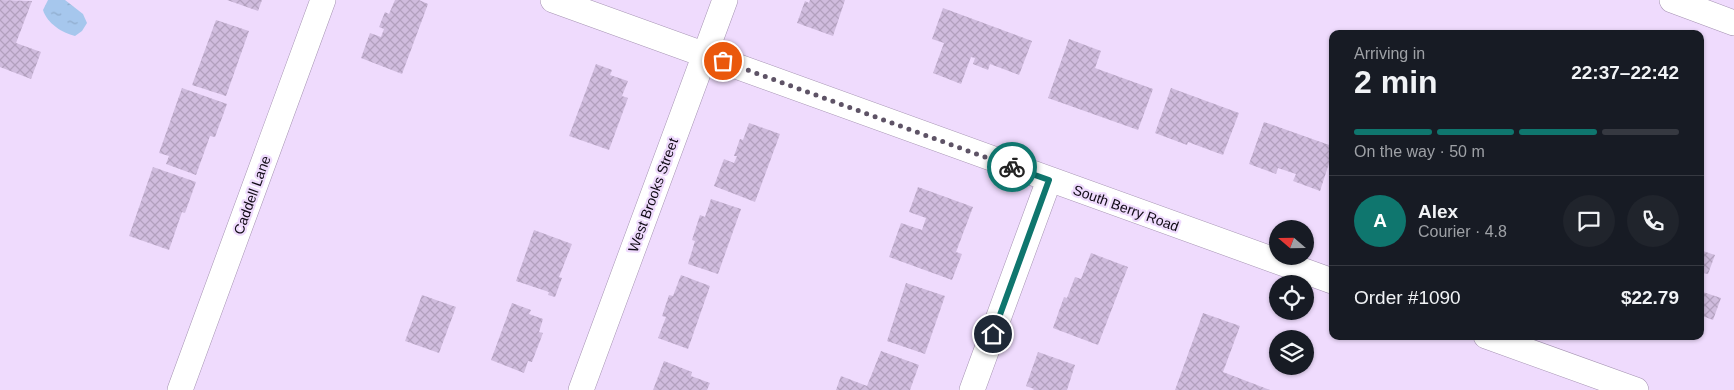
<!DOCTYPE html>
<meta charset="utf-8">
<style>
body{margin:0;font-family:Arial,sans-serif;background:#20242c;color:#f1f3f6;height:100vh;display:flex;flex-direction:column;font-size:19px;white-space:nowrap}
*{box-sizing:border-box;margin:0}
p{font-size:16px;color:#9ea1a6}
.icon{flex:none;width:28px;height:28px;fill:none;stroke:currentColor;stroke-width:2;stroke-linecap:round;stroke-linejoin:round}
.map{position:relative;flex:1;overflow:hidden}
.details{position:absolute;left:1329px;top:30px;width:375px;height:310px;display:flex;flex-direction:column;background:#171b24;border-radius:10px;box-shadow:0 1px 4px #0004}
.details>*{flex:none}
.needle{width:32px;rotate:290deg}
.buttons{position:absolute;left:1269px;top:220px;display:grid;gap:10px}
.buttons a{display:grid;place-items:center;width:45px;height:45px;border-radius:50%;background:#171b24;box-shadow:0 1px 4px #0004;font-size:25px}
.pin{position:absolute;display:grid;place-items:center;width:42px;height:42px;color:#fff;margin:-21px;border:2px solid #fff;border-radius:50%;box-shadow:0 1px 5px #0007}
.courier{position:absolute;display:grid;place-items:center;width:50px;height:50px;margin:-25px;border:4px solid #0f766e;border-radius:50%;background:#fff;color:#222;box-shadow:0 1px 6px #0007}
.overview em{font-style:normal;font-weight:700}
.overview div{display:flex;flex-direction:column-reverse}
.overview{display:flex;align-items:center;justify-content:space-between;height:85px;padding:0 25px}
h1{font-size:32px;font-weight:700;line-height:38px}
.bar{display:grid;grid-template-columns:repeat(4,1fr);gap:8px 5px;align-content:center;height:60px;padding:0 25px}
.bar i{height:6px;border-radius:4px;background:#363941}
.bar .active{background:#0f766e}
.bar p{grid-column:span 4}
.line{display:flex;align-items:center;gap:12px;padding:0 25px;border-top:1px solid #363941}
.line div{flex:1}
.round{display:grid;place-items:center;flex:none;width:52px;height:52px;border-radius:26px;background:#20242c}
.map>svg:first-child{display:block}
</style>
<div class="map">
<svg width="1734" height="390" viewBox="0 0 1734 390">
<defs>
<pattern id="water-ripples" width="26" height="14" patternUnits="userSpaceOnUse" patternTransform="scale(1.25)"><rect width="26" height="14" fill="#a6c7ed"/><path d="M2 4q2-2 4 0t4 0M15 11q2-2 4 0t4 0" fill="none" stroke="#8eaaca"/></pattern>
<pattern id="building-cross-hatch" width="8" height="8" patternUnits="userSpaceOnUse" patternTransform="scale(1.25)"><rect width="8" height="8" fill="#d0bcde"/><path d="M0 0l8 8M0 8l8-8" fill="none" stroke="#b2a0be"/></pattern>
</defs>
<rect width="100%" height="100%" fill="#efdbfd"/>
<!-- water -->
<path fill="url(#water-ripples)" d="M48 0H65L83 14 87 23 82 31 75 36C62 33 47 23 43 10Z"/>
<!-- building -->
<path fill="url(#building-cross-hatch)" d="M0 0 32 1 16 43 41 52 31 79 0 67Z
M227 0H262L258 11Z
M395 0H419L428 4 402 74 361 58 370 33 381 37 384 29 379 27 385 12 389 14Z
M810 0H845L833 36 797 23 805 1 809 3Z
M943 8 1032 41 1019 75 990 64 988 70 973 64 975 58 971 57 961 84 933 73 944 43 932 39Z
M216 20 249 31 226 96 192 85Z
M1069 39 1101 51 1095 68 1153 89 1138 130 1048 98Z
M596 64 612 70 610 75 628 81 622 96 628 98 609 150 569 136Z
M182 88 227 104 215 137 210 136 196 175 166 164 169 156 159 153Z
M1171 88 1239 113 1223 155 1188 142 1187 145 1155 133Z
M1264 122 1332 146V154L1320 191 1293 181 1296 174 1278 168 1276 174 1249 164Z
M749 123 780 134 755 202 714 186 724 159 734 163 737 156H734L740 139 743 140Z
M153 167 196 182 185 213 182 212 169 250 129 236Z
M918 187 973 207 956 252 962 254 952 280 889 257 901 223 922 230 926 218 909 212Z
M711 199 741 209 718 274 688 264 695 241 692 240 700 215 705 217Z
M534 230 572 244 559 277 562 278 555 297 548 295 549 292 516 281Z
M1700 250 1715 255 1708 274 1703 273 1700 280Z
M1091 253 1128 267 1098 345 1053 328 1064 297 1067 298 1075 277 1081 279Z
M681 275 710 286 688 349 658 338 666 317 662 316 669 295 673 296Z
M906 283 945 296 925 354 887 341Z
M1700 291 1721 298 1713 320 1700 315Z
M422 295 456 307 439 353 405 341Z
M512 303 531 310 529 314 543 319 539 332 543 333 532 362 528 361 524 373 491 360Z
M1203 313 1240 326 1223 372 1270 390H1175Z
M881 351 919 365 910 390H836L841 376 867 386Z
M1038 352 1075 365 1067 390H1033L1034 389 1026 386Z
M664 361 692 372 691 376 710 383 707 390H653Z"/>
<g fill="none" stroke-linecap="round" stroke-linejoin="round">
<defs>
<path id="minor" d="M553 0 1332 281
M1672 0 1734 23
M1486 336 1636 390
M180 390 323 0
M581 390 725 0
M972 390 1049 180"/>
</defs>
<!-- minor casing -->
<use href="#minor" stroke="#a593b2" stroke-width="26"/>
<!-- minor -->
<use href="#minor" stroke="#fff" stroke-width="25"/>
</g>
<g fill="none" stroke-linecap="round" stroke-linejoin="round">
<!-- done -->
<path stroke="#5e5366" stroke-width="5" stroke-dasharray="0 9" d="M723 61 1012 167"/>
<!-- route -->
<path stroke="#0f766e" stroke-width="6" d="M993 334 1049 180 1012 167"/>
</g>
<g text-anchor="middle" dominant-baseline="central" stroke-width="4.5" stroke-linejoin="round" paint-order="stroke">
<!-- street labels -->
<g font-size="14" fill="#100a15" stroke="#efdbfd">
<text transform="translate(252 195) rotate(-70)">Caddell Lane</text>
<text transform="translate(653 195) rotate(-70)">West Brooks Street</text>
<text transform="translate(1126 208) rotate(20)">South Berry Road</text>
</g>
</g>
</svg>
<div class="buttons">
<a><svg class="needle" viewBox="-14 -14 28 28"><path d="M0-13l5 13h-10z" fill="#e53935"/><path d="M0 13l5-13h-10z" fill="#9ea1a6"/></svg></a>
<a><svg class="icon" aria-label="locate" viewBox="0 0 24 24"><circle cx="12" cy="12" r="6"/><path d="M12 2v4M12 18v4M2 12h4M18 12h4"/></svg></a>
<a><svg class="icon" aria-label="layers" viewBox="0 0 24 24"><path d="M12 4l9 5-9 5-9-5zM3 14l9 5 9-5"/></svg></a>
</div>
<div class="pin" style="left:723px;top:61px;background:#ea580c"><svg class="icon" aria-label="bag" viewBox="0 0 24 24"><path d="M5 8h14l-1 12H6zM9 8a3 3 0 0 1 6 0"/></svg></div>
<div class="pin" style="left:993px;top:334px;background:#1f2937"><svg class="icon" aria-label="home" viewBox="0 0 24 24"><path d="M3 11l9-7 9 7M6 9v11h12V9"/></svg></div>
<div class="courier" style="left:1012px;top:167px"><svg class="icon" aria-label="bike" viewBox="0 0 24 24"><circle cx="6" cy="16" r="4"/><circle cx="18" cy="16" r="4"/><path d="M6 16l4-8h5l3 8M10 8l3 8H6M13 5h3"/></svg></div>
<section class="details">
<div class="overview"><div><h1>2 min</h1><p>Arriving in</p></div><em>22:37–22:42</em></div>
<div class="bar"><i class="active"></i><i class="active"></i><i class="active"></i><i></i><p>On the way · 50 m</p></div>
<div class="line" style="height:90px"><b class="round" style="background:#0f766e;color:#fff">A</b><div><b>Alex</b><p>Courier · 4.8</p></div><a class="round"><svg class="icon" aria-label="chat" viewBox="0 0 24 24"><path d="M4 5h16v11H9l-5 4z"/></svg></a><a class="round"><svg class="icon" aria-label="phone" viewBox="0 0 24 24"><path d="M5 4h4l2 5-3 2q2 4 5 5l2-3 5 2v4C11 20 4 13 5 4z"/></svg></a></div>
<div class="line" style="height:65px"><div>Order #1090</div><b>$22.79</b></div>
</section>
</div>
